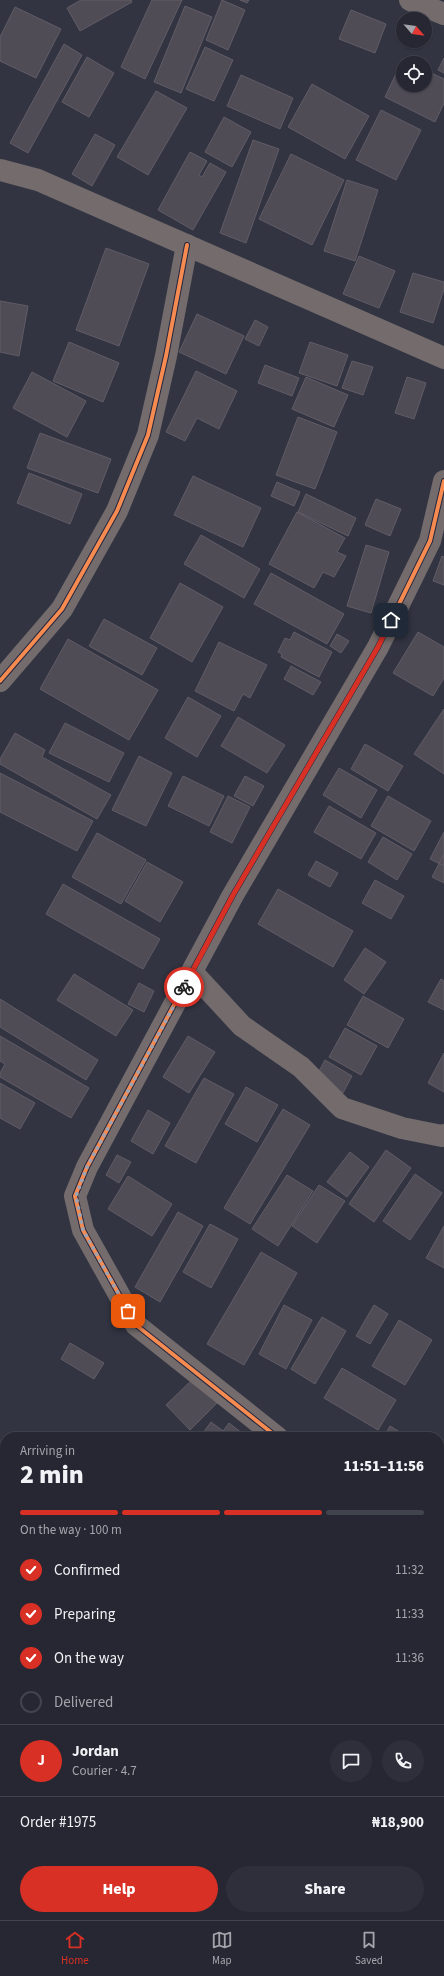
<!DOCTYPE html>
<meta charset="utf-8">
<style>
body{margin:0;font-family:"Source Sans 3",sans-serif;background:#2e2f3a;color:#f1f3f6;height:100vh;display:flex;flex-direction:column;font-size:15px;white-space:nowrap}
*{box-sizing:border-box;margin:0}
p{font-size:13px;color:#a4a5ac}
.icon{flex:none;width:22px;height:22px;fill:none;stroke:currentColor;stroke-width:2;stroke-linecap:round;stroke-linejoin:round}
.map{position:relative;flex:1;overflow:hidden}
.drawer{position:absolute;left:0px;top:1432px;width:444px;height:488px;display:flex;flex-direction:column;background:#262732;border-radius:16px 16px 0 0;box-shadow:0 1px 3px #0004,0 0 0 1px #42444d}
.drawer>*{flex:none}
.needle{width:26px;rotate:118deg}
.buttons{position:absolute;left:396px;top:12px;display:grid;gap:8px}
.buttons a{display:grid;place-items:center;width:36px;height:36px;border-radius:50%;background:#262732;box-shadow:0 1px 3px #0004,0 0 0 1px #42444d;font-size:20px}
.pin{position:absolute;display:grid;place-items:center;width:34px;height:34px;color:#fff;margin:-17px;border-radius:8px;box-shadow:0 2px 6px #0006}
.courier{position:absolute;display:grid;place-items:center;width:40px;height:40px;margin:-20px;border:3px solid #d93025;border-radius:50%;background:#fff;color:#222;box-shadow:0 1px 5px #0007}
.head em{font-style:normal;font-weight:800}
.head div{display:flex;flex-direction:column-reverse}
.head{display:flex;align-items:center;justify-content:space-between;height:68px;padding:0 20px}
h1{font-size:26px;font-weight:800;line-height:30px}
.bar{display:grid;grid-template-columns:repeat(4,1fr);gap:6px 4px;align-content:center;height:48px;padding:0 20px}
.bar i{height:5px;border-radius:3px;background:#42444d}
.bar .selected{background:#d93025}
.bar p{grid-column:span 4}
.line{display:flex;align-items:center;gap:10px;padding:0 20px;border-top:1px solid #42444d}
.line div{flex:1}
.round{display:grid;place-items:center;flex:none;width:42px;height:42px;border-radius:21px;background:#2e2f3a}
ol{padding:0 20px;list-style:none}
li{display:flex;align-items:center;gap:12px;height:44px}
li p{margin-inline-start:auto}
li .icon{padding:4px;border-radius:50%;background:#d93025;color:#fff;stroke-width:4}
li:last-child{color:#a4a5ac}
li i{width:22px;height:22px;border:2px solid #42444d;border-radius:50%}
.primary-button{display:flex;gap:8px;margin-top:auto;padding:8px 20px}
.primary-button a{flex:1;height:46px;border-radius:24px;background:#d93025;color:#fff;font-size:16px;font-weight:800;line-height:46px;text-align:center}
.primary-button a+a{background:#2e2f3a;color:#f1f3f6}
.tabs{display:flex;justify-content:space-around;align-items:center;height:56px;border-top:1px solid #42444d;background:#262732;font-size:11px;color:#a4a5ac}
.tabs a{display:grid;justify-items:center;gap:2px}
.tabs .selected{color:#d93025}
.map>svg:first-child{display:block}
</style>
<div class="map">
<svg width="444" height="1920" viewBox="0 0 444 1920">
<rect width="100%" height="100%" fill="#323442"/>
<!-- building -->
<path fill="#504c56" stroke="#615c66" d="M81 0H131L132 2 80 31 67 8Z
M152 0H182L145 79 121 67Z
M222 0 245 10 228 50 206 40Z
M240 0H249L247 3Z
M185 6 212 17 181 93 154 82Z
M15 7 61 29 36 78 0 61V37Z
M351 10 386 24 375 53 339 39Z
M64 44 82 55 28 153 10 143Z
M205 47 233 60 214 101 186 89Z
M87 57 114 73 89 117 62 102Z
M444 58V73L438 70Z
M403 59 411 63H403V85H425V70L444 79V103L435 122 385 97Z
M241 75 293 98 280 129 227 106Z
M312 84 369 116 345 159 288 127Z
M156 91 187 108 148 175 117 157Z
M381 110 421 130 396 180 356 160Z
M224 117 251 132 232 167 205 152Z
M95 134 115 145 92 186 72 174Z
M253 140 279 149 246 243 220 233Z
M190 152 207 161 199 175 202 177 210 163 226 172 193 230 158 210Z
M291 154 344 180 312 245 259 219Z
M347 180 378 190 355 261 324 251Z
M106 248 149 264 119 346 76 330Z
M359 256 395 271 379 308 343 294Z
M413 273 444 282V289L433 323 400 312Z
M0 301 28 306 19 356 0 352Z
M197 314 244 336 226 374 179 352Z
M255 320 268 327 259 346 245 339Z
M69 342 119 363 103 402 53 381Z
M310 342 348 355 337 386 299 373Z
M352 361 373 367 363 395 342 388Z
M265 365 299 378 292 396 258 383Z
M196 371 237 391 219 429 197 418 185 441 166 432Z
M32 372 86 401 67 437 13 408Z
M306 377 348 395 334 427 292 409Z
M407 377 426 383 414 419 395 413Z
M298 417 337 432 315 489 276 475Z
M40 433 111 459 98 493 27 468Z
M29 473 82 494 70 524 17 503Z
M193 476 261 508 243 547 174 515Z
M277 482 300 492 294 506 271 496Z
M306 494 356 518 348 536 298 512Z
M376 499 401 509 390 536 365 525Z
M297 512 345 538 337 552 346 556 334 577 323 572 314 588 269 564Z
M201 535 260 569 244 598 184 564Z
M366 545 389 552 371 613 347 606Z
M442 556 444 557V585L433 581Z
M271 573 344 614 327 644 254 604Z
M180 583 223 607 192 662 150 638Z
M104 619 157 648 142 675 89 646Z
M294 632 332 652 319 677 281 657 282 654 278 652 285 638 290 640Z
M418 632 444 647V678L433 696 393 673Z
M337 634 349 641 341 653 330 646Z
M68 639 158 690 129 740 40 689Z
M219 642 267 665 250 698 243 694 234 711 195 691Z
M291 666 321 682 313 695 284 679Z
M188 697 221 716 197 757 165 738Z
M444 709V774L414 754Z
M238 717 285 745 267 773 221 746Z
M65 723 124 753 109 782 49 753Z
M15 733 45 750 42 757 111 795 97 819 0 764V759Z
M365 744 403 766 388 791 351 769Z
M139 756 172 773 146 826 112 810Z
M339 768 377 790 361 818 323 795Z
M0 773 93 821 77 851 0 812Z
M183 776 224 796 209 826 168 806Z
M245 776 264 786 253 806 234 796Z
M228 796 250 807 232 843 210 832Z
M388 796 431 821 414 851 371 826Z
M329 806 376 833 361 859 314 832Z
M444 832V866L430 859Z
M97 833 146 860 121 904 72 877Z
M383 837 412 854 397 880 368 862Z
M444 854V883L432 877Z
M316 861 338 873 330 887 308 875Z
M147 862 183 882 160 922 125 901Z
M375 880 404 896 391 919 362 903Z
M63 884 160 939 143 969 46 914Z
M278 889 353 931 333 967 258 924Z
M365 948 386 962 364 994 344 980Z
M74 974 133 1010 116 1036 57 1000Z
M441 979 444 981V1010L428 1002Z
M139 983 154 991 144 1012 128 1004Z
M363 996 404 1019 388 1048 347 1025Z
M0 999 98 1060 86 1080 0 1027Z
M345 1028 377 1046 361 1075 329 1057Z
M0 1036 89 1088 71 1118 0 1077V1073L5 1064 0 1061Z
M188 1036 215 1052 189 1093 163 1077Z
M444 1053V1092L428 1083Z
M325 1060 352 1076 343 1093 316 1077Z
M204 1078 234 1094 196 1163 165 1146Z
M0 1083 35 1103 20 1129 0 1118Z
M246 1087 278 1105 257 1142 225 1124Z
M283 1109 310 1125 250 1224 224 1208Z
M148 1110 170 1123 153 1154 131 1141Z
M386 1150 411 1168 374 1222 349 1204Z
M350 1152 369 1167 347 1197 327 1182Z
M117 1155 131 1162 119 1183 106 1175Z
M415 1174 442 1193 410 1240 383 1221Z
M287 1175 313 1191 278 1246 252 1229Z
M128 1176 172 1204 152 1236 108 1209Z
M319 1185 345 1201 317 1243 292 1226Z
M178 1212 203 1226 160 1302 135 1287Z
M210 1224 238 1239 211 1288 183 1272Z
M444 1226V1268L426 1258Z
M261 1252 297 1273 244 1365 207 1344Z
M284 1305 312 1320 286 1369 259 1354Z
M374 1305 388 1314 370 1344 356 1336Z
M322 1317 346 1331 315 1384 291 1369Z
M399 1320 432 1340 405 1385 372 1366Z
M70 1343 104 1363 94 1379 61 1359Z
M342 1368 396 1400 378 1430 324 1398Z
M194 1378 217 1403 190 1430 166 1405Z
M211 1422 223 1431 229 1423 247 1437H200Z
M390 1426 403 1434 401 1437H384Z
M439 1493 444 1496V1510L439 1518Z
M439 1719 444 1722V1743L439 1754Z
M5 1837V1889L0 1887V1855Z
M65 1915H74L85 1920H62Z
M110 1917 121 1920H109Z"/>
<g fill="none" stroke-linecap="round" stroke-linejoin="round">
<!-- minor -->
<path stroke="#736b6c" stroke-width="22" d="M410 0 444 14
M0 170 38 180 444 358
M0 681 62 609 117 511 148 435 166 356 187 245
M192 972 242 1026 301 1067 342 1108 402 1128 442 1136 444 1135
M277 1437 136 1325 83 1230 75 1196 87 1167 233 895 378 647 430 541 444 481
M439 1601 442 1603
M0 1823H5"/>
<defs>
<path id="cycleway" d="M0 681 62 609 117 511 148 435 166 356 187 245
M277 1437 136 1325 83 1230 75 1196 87 1167 233 895 378 647 430 541 444 481"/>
</defs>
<!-- cycleway casing -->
<use href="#cycleway" stroke="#23263e" stroke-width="6"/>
<!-- cycleway -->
<use href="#cycleway" stroke="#f68b52" stroke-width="4"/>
</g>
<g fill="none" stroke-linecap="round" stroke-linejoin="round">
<!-- done -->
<path stroke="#9fa2b1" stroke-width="4" stroke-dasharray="0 7.2" d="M128 1311 83 1230 76 1196 87 1167 184 987"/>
<!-- route -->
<path stroke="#d93025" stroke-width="5" d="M184 987 233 895 378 647 391 620"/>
</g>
</svg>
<div class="buttons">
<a><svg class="needle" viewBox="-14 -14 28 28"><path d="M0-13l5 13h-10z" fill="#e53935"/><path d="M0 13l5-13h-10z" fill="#a4a5ac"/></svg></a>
<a><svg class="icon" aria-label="locate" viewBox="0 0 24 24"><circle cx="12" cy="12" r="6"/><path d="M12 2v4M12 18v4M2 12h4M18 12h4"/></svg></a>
</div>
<div class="pin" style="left:128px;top:1311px;background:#ea580c"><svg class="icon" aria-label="bag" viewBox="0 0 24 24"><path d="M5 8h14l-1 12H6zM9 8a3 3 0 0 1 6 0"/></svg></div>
<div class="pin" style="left:391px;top:620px;background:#1f2937"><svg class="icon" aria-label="home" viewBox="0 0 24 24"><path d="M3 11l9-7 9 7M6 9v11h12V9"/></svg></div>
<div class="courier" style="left:184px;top:987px"><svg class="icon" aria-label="bike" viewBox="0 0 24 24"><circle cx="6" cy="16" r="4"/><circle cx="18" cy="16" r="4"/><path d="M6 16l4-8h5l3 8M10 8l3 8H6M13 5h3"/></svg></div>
<section class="drawer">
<div class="head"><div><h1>2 min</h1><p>Arriving in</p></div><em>11:51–11:56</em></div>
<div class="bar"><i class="selected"></i><i class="selected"></i><i class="selected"></i><i></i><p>On the way · 100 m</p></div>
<ol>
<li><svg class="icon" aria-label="check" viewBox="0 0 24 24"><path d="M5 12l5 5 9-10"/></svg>Confirmed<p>11:32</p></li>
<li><svg class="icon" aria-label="check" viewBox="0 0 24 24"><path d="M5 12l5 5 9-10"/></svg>Preparing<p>11:33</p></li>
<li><svg class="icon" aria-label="check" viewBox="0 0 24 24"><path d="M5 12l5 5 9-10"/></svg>On the way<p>11:36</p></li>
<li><i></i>Delivered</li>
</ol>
<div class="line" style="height:72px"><b class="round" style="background:#d93025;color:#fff">J</b><div><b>Jordan</b><p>Courier · 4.7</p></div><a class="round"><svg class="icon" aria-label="chat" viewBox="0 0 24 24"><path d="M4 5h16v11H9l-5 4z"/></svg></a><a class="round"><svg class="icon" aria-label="phone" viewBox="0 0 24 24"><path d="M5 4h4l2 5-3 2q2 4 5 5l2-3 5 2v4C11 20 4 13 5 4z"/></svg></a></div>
<div class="line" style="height:52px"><div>Order #1975</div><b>₦18,900</b></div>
<div class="primary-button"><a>Help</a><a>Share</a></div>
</section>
</div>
<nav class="tabs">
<a class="selected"><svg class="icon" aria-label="home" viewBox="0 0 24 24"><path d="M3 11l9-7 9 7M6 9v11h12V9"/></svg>Home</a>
<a><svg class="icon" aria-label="map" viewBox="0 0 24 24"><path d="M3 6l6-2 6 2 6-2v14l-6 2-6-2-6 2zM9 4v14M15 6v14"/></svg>Map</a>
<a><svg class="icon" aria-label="saved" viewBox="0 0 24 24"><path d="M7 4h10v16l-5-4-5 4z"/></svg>Saved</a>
</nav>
